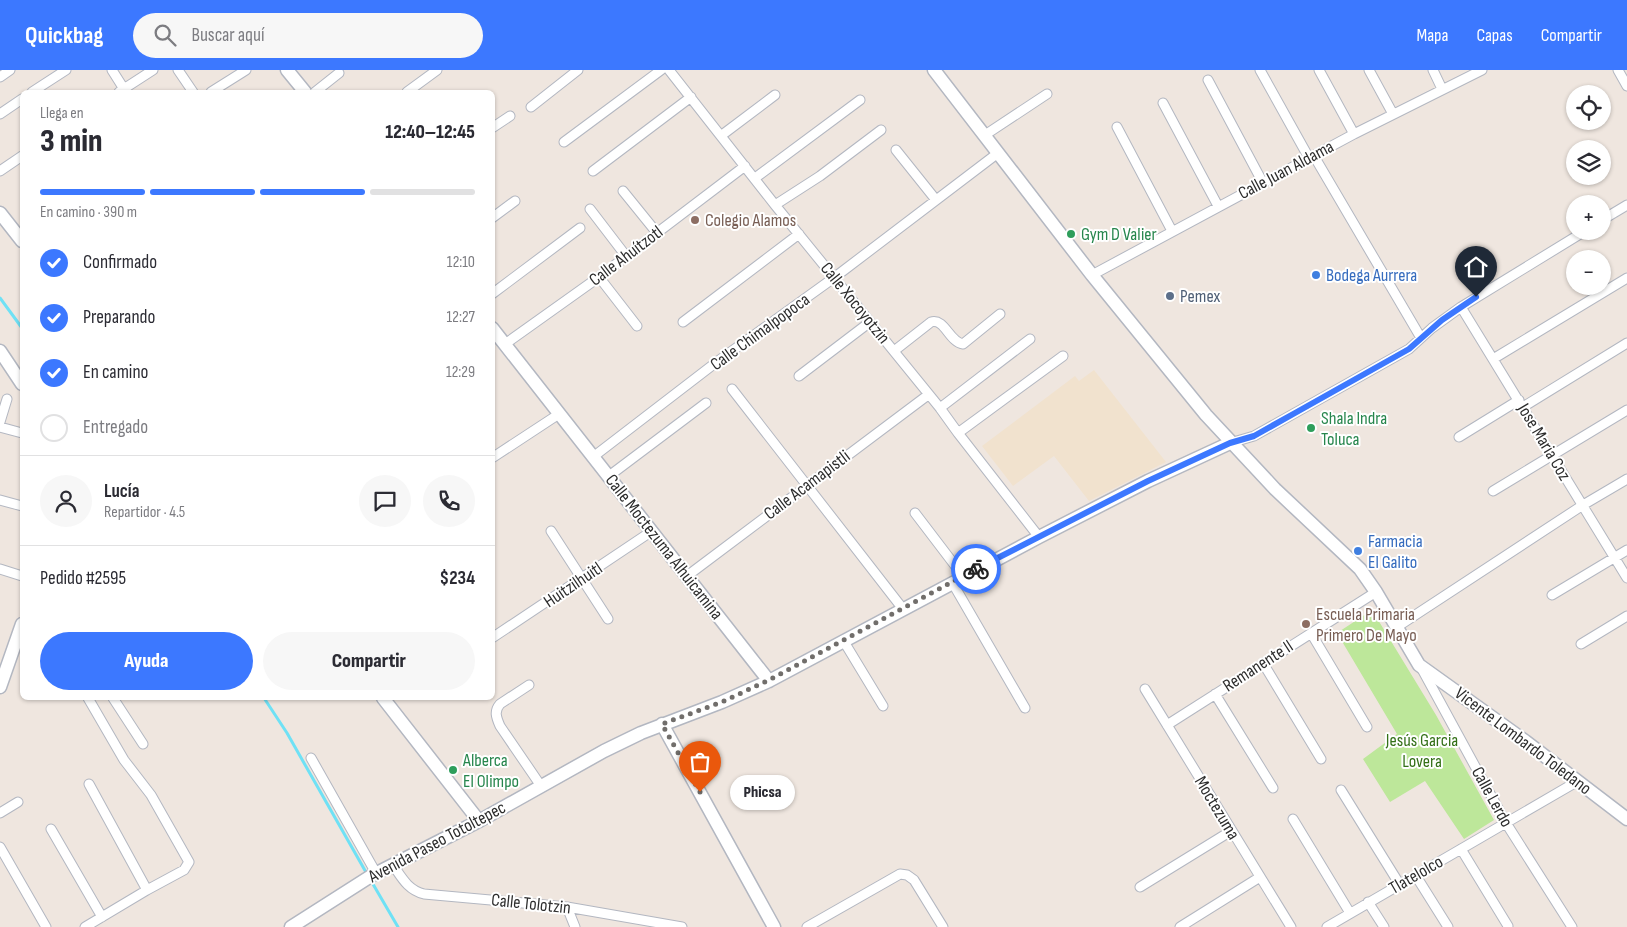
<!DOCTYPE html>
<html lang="es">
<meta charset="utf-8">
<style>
body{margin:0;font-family:"Sofia Sans Condensed",sans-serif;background:#f7f7f7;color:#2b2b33;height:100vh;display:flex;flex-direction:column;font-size:19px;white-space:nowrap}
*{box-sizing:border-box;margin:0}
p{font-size:16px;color:#7c7c81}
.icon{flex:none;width:28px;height:28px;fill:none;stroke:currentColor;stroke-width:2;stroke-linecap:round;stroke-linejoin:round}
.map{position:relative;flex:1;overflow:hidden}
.details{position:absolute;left:20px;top:20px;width:475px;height:610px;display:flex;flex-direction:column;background:#fff;border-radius:8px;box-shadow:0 1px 4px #0004}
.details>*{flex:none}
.buttons{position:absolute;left:1566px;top:15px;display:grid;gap:10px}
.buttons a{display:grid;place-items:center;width:45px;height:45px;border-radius:50%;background:#fff;box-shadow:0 1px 4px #0004;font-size:25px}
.pin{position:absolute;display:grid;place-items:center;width:42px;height:42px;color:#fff;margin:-51px -21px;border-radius:50% 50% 50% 0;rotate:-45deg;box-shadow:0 0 5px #0007}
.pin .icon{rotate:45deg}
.courier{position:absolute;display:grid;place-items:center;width:50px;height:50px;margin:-25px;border:4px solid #3c78ff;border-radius:50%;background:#fff;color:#222;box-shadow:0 1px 6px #0007}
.bubble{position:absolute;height:35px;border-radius:18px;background:#fff;box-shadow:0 1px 4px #0004;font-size:16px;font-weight:800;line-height:35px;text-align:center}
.summary em{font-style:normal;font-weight:800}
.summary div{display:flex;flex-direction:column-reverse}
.summary{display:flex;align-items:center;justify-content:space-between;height:85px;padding:0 20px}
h1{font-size:32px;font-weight:800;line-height:38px}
.bar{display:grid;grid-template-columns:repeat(4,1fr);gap:8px 5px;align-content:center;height:60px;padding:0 20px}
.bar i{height:6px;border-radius:4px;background:#e1e1e2}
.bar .selected{background:#3c78ff}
.bar p{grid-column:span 4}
.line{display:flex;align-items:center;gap:12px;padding:0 20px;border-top:1px solid #e1e1e2}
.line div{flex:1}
.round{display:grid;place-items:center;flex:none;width:52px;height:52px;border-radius:26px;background:#f7f7f7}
ol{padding:0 20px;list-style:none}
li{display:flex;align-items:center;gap:15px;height:55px}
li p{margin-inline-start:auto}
li .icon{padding:5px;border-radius:50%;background:#3c78ff;color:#fff;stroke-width:4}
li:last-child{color:#7c7c81}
li i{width:28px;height:28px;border:2px solid #e1e1e2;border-radius:50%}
.button{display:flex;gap:10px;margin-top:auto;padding:10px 20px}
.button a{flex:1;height:58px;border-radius:30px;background:#3c78ff;color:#fff;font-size:20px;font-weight:800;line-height:58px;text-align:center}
.button a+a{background:#f7f7f7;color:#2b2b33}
header{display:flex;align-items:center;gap:30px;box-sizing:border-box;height:70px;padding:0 25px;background:#3c78ff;color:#fff}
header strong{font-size:24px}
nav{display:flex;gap:28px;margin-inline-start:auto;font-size:18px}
.search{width:350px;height:45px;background:#f7f7f7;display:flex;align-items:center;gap:12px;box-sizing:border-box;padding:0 18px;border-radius:28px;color:#7c7c81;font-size:19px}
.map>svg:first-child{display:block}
</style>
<header>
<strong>Quickbag</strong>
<div class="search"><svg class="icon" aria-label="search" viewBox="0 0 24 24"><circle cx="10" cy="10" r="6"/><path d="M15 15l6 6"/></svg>Buscar aquí</div>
<nav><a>Mapa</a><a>Capas</a><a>Compartir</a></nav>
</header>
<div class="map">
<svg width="1627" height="857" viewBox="0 0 1627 857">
<rect width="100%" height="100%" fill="#efe6df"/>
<!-- education -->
<path fill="#f1e2ce" d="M1094 300 1166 392 1089 431 1054 386 1013 416 982 376 1075 306 1079 311Z"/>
<!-- green -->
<path fill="#bde79a" d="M1372 540 1436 645 1494 750 1464 769 1425 711 1390 732 1363 689 1397 664 1337 563Z"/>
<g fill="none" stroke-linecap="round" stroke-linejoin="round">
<!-- stream -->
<path stroke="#6fe1f5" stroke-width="3" d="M0 228 22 258
M264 628 287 663 367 804
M370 809 398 857"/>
<defs>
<path id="street" d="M112 0 124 19
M178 0 193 22
M669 0 775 135 940 338 958 363 1039 467
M1260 0 1309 88
M1319 0 1354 64
M1369 0 1393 44
M1433 0 1442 19
M1618 0 1627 16
M0 7 10 0
M1208 10 1263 113
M32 22 66 0
M119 22 153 0
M211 22 246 0
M315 22 339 3
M407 22 437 0
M1163 33 1218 136
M531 37 578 0
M0 44 22 29
M1117 57 1172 161
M492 58 510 46
M722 65 775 25
M985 65 1047 24
M564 72 661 0
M896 80 936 130
M1314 86 1421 268
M0 101 22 86
M593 101 691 27
M755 108 860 30
M623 121 657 163
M775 135 820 106 881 60
M590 139 626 186
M492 148 515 131
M1602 150 1627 135
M1092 205 1354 64 1482 0
M599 207 637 256
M492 224 580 158
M1461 237 1627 508
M683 252 799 164
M505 274 599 207 745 96
M894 281 931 252C945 248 949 272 963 274L1000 244
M1493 289 1627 208
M799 306 870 252
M732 319 903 539
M1523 337 1627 273
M940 338 1030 269
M0 352 7 329
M0 357 22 363
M958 363 1063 286
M1459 367 1519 330
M1230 373 1254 366 1409 279 1432 258 1461 237 1585 161
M593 387 714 294 835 207 998 83
M492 388 559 344
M609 406 706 333
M1493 421 1627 340
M0 430 22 436
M915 443 963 506
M551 461 608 549
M0 499 22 506
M687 506 928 325
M952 512 1025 638
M1552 525 1627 480
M1397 557 1583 435 1627 409
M1311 563 1367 657
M492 568 652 461
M843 570 883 636
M1581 574 1627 546
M1263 593 1321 689
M1422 599 1506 753 1572 857
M529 615 500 634C494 641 496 647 500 656L541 716
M1145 619 1291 857
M1215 624 1273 718
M88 628 124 690 151 725 189 792 184 800 147 820
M113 628 143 674
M1167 655 1376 522
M311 688 376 803
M1341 720 1400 815
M0 743 18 732
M1293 749 1350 843
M51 759 102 847
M0 777 46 857
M1461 779 1508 856
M393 795C402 808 408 820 424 824L567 837 682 857
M1416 806 1448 857
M1140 817 1231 761
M1368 832 1384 857
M567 837 575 857
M85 857 147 820 89 714
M807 857 900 804 907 805 914 810 943 857
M1180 857 1260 807
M1327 857 1578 711"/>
<path id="secondary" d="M287 0 305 22
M934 0 1092 205 1206 345 1275 419 1360 499 1376 522 1419 595 1525 671 1627 749
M0 143 22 171
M492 258 769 611
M0 281 22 314
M0 617 22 554
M383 628 479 751
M662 654 774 857
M291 857 371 806 479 751 604 681 641 663 722 632 769 611 1039 467 1148 411 1230 373"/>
</defs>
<!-- street casing -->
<use href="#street" stroke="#b3b7c1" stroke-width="11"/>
<!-- secondary casing -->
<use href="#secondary" stroke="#b3b7c1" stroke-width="15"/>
<!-- street -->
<use href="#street" stroke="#fff" stroke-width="9"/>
<!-- secondary -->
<use href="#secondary" stroke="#fff" stroke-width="12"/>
</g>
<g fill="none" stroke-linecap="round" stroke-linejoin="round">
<!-- done -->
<path stroke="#716e6b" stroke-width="5" stroke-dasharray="0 9" d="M700 722 662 654 722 632 769 610 976 499"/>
<!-- route -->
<path stroke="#3c78ff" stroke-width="6" d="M976 499 1148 411 1230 373 1254 366 1295 343 1409 279 1442 250 1476 227"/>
</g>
<!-- markers -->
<g fill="#8d6e63" stroke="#fff" stroke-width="2">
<circle cx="695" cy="150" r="5"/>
<circle cx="1306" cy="554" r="5"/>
</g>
<g fill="#2e9e5b" stroke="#fff" stroke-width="2">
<circle cx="1071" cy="164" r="5"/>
<circle cx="1311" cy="358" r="5"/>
<circle cx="453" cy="700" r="5"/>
</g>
<g fill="#3f7fe0" stroke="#fff" stroke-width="2">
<circle cx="1316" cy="205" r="5"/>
<circle cx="1358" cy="481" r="5"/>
</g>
<circle fill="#5c6f8a" stroke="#fff" stroke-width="2" cx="1170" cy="226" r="5"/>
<g text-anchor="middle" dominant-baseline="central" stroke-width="4" stroke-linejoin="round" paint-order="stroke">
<!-- street labels -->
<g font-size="18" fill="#2d2d2d" stroke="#fff">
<text transform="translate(1286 100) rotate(-28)">Calle Juan Aldama</text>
<text transform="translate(626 186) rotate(-37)">Calle Ahuítzotl</text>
<text transform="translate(855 233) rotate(51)">Calle Xocoyotzin</text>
<text transform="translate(760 262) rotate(-36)">Calle Chimalpopoca</text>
<text transform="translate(1544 372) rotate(59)">Jose Maria Coz</text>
<text transform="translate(807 415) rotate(-37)">Calle Acamapistli</text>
<text transform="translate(664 477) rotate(52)">Calle Moctezuma Alhuicamina</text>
<text transform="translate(573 515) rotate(-34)">Huitzilhuitl</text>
<text transform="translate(1258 596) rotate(-33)">Remanente II</text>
<text transform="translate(1523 671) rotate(37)">Vicente Lombardo Toledano</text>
<text transform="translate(1492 727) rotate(61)">Calle Lerdo</text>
<text transform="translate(1217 738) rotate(59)">Moctezuma</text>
<text transform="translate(437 772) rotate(-28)">Avenida Paseo Totoltepec</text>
<text transform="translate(1416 805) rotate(-30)">Tlatelolco</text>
<text transform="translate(531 834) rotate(6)">Calle Tolotzin</text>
</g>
<!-- education labels -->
<g font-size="18" fill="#785e54" stroke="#fff" text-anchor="start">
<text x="705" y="150">Colegio Alamos</text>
<text x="1316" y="544">Escuela Primaria<tspan x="1316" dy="21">Primero De Mayo</tspan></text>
</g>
<!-- leisure labels -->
<g font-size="18" fill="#27864d" stroke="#fff" text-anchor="start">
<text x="1081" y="164">Gym D Valier</text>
<text x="1321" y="348">Shala Indra<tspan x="1321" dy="21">Toluca</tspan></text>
<text x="463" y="690">Alberca<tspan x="463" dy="21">El Olimpo</tspan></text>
</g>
<!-- shop labels -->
<g font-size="18" fill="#366cbe" stroke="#fff" text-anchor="start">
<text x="1326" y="205">Bodega Aurrera</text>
<text x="1368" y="471">Farmacia<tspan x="1368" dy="21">El Galito</tspan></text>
</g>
<!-- service labels -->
<g font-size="18" fill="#4e5e75" stroke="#fff" text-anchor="start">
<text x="1180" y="226">Pemex</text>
</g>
<!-- park labels -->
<g font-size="18" fill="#347018" stroke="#fff">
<text x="1422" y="670">Jesús Garcia<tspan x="1422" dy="21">Lovera</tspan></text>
</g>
</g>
</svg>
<div class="buttons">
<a><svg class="icon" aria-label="locate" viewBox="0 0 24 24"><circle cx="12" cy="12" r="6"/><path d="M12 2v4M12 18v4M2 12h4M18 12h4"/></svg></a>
<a><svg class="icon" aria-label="layers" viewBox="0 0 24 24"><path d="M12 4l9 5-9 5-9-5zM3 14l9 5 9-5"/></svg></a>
<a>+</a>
<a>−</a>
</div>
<div class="pin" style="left:700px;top:722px;background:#ea580c"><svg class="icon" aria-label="bag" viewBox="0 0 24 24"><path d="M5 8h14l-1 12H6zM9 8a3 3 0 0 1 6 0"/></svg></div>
<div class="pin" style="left:1476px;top:227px;background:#1f2937"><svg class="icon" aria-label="home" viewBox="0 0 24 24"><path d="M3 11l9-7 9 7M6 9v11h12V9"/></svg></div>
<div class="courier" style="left:976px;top:499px"><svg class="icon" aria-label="bike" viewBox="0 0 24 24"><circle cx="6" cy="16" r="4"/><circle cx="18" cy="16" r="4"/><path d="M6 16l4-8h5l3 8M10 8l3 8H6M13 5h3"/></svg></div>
<div class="bubble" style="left:730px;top:705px;width:65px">Phicsa</div>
<section class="details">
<div class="summary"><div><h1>3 min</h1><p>Llega en</p></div><em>12:40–12:45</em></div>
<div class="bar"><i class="selected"></i><i class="selected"></i><i class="selected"></i><i></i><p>En camino · 390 m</p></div>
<ol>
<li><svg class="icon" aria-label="check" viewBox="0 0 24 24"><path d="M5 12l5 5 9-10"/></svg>Confirmado<p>12:10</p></li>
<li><svg class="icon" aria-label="check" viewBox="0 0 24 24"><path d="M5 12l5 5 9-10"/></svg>Preparando<p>12:27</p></li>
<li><svg class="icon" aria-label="check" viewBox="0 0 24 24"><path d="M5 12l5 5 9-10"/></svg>En camino<p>12:29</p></li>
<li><i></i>Entregado</li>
</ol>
<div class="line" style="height:90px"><a class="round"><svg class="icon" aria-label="person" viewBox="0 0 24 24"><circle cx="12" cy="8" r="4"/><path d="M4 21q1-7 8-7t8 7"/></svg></a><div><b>Lucía</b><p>Repartidor · 4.5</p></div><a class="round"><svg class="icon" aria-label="chat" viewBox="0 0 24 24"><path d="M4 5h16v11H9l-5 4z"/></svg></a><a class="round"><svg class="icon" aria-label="phone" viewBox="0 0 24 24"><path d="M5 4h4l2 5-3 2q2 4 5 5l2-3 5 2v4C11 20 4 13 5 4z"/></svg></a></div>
<div class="line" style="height:65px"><div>Pedido #2595</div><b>$234</b></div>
<div class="button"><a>Ayuda</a><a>Compartir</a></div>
</section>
</div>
